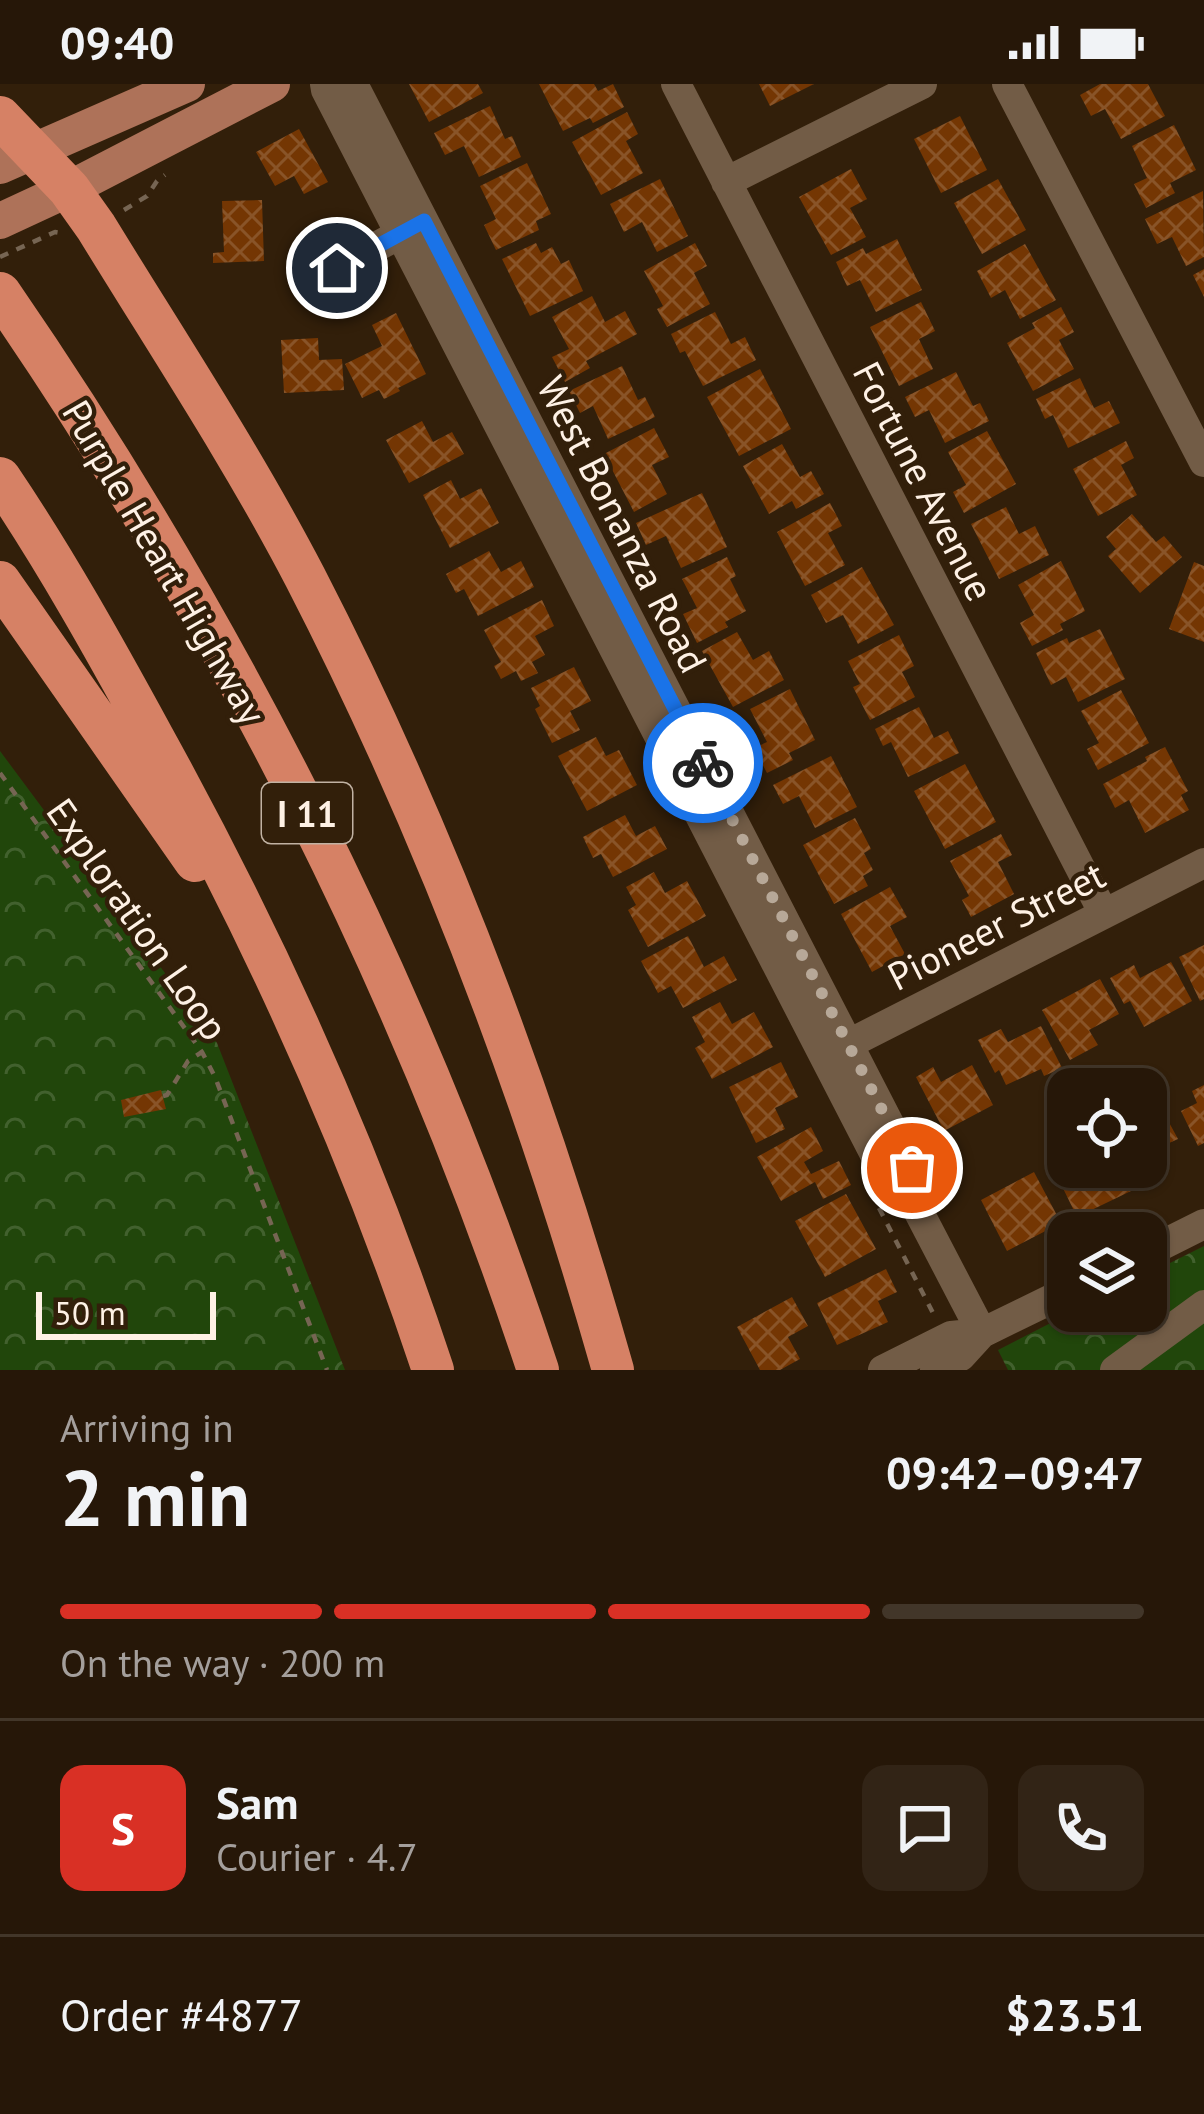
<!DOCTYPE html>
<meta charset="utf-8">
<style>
body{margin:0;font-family:"PT Sans",sans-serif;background:#322416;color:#f1f3f6;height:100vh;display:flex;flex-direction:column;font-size:45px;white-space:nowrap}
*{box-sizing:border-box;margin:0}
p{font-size:39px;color:#a49f9c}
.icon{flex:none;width:66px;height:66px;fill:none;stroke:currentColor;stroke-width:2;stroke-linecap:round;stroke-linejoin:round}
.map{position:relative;height:1286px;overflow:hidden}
.sheet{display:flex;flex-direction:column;background:#261708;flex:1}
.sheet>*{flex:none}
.controls{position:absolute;left:1047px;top:984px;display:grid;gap:24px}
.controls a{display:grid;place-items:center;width:120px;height:120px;border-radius:24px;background:#261708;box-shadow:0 3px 9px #0004,0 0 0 3px #423629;font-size:60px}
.scale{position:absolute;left:36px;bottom:30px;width:180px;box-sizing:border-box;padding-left:12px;border:6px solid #fef1e5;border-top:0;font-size:33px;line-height:42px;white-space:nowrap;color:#fef1e5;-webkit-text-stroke:9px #321f0a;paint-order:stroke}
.pin{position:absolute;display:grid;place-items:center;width:102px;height:102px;color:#fff;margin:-51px;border:6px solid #fff;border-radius:50%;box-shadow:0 3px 12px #0007}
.courier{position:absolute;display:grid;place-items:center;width:120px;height:120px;margin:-60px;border:9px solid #1a73e8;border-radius:50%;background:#fff;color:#222;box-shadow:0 3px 15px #0007}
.headline em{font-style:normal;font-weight:700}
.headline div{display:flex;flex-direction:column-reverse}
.headline{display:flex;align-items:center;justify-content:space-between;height:204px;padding:0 60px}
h1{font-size:78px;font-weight:700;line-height:90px}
.bar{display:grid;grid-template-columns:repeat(4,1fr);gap:18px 12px;align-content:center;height:144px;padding:0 60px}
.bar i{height:15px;border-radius:9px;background:#423629}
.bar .selected{background:#d93025}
.bar p{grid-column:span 4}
.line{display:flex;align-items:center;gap:30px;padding:0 60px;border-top:3px solid #423629}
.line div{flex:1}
.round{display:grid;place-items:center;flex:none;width:126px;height:126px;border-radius:24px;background:#322416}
.status{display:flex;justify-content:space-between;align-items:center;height:84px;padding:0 60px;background:#261708;direction:ltr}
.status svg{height:33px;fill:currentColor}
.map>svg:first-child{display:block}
</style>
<div class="status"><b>09:40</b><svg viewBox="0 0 49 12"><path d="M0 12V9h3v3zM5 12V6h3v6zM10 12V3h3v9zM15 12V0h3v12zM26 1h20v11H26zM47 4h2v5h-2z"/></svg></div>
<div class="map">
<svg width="1204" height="1286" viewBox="0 0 1204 1286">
<defs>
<pattern id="park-crowns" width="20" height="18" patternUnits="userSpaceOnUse" patternTransform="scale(3)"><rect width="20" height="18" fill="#21460b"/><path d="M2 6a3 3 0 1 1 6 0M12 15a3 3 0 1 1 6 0" fill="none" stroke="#42612e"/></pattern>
<pattern id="building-cross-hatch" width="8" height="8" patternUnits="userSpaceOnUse" patternTransform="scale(3)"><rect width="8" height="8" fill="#743603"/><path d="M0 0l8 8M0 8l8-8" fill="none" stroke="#895428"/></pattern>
</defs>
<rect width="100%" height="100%" fill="#321f0a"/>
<!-- park -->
<path fill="url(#park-crowns)" d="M0 667 217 959 345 1286H0Z
M1204 1162V1286H1008L998 1266 1074 1227H1146V1191Z"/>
<!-- building -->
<path fill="url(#building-cross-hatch)" d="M409 0H478L483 9 429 38Z
M539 0H594L598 7 613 0 624 23 593 39 590 34 563 47Z
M759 0H814L770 22Z
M1100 0H1148L1165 32 1121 55 1105 25 1091 32 1080 11Z
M490 22 505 55 512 52 521 73 479 93 464 62 445 71 434 49Z
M627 28 638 50 626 57 643 89 601 111 572 58Z
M960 32 987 86 941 109 914 55Z
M1174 41 1196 86 1170 99 1175 109 1146 124 1134 100 1147 94 1132 62Z
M299 45 328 98 304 110 294 92 275 102 256 68Z
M527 79 551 130 536 137 539 146 496 166 484 141 496 135 480 102Z
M851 85 867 115 850 124 866 153 831 171 799 113Z
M660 95 688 152 657 168 642 138 624 148 610 120Z
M998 95 1026 146 982 170 954 119Z
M1203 107 1204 173 1186 182 1172 153 1157 160 1145 135Z
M262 116 264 177 213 179V169L224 168 222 117Z
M897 155 922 206 876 228 860 196 847 202 836 178 863 164 866 170Z
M536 159 541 169 552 163 561 180 569 176 583 207 530 232 502 175Z
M695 159 707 182 694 189 710 220 667 243 657 225 663 222 644 187Z
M1025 160 1056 216 1020 235 1005 206 991 214 977 187Z
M1204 185V213L1193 191Z
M592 212 605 238 625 227 637 250 586 277 590 284 565 298 552 273 569 265 552 233Z
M921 218 935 247 919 255 933 285 899 302 870 243Z
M1061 223 1074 248 1059 256 1074 285 1033 307 1007 259 1035 244 1032 239Z
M715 228 731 260 745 253 756 276 703 302 685 267 680 269 671 250Z
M396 229 426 290 398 304 400 307 384 315 379 306 362 314 345 280 382 262 372 241Z
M318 254 319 276 342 275 344 306 284 309 281 256Z
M622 282 638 316 645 313 655 333 608 355 593 322 580 329 569 307Z
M760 285 791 345 739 372 707 313Z
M956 288 973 322 980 319 989 337 945 359 929 326 915 333 905 313Z
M1080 294 1094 324 1109 317 1120 339 1068 364 1053 331 1045 335 1036 315Z
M422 337 433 358 452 348 464 370 409 399 386 356Z
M654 344 669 373 652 381 667 410 634 428 604 370Z
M987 347 1016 400 964 429 953 408 966 401 948 368Z
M1126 357 1134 374 1121 381 1137 411 1098 432 1073 385Z
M782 360 800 393 811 387 824 410 796 425 792 417 769 430 743 382Z
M451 396 460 415 481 404 499 439 450 464 423 411Z
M702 409 727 463 681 484 666 452 646 461 636 439Z
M830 419 842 442 828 449 845 481 805 502 777 448Z
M1006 423 1019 450 1035 442 1049 471 999 495 971 440Z
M1132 430 1156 458 1164 452 1182 473 1140 509 1108 472 1116 465 1106 453Z
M489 467 501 488 521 477 534 503 478 532 464 505 456 509 446 490Z
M727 473 736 492 730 495 746 527 725 538 728 543 697 559 683 530 697 524 682 495Z
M1061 477 1085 527 1060 540 1063 546 1032 562 1020 539 1034 531 1018 501Z
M1194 478 1204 482V558L1169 545Z
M862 483 894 541 858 560 843 531 826 539 811 511Z
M542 516 554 542 535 552 545 571 532 578 538 589 521 597 516 587 501 595 494 582 501 578 484 546Z
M1100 545 1125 595 1078 618 1066 593 1051 601 1036 569 1067 554 1069 559Z
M737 548 753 576 769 567 784 596 733 623 702 567Z
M899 551 914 582 902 588 915 613 870 636 853 603 860 600 848 577Z
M574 583 591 617 570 627 580 646 552 659 535 625 540 622 531 604Z
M790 605 815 656 789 669 793 676 767 689 754 664 767 658 750 625Z
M1121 606 1149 659 1098 686 1087 665 1099 659 1081 627Z
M919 623 934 654 948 647 959 669 908 693 891 658 883 662 875 645Z
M596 653 606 672 619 666 637 701 587 727 558 672Z
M1165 663 1188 707 1181 711 1189 726 1145 749 1129 716 1115 724 1103 700 1147 677 1145 673Z
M831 672 857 723 815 744 799 712 783 720 773 701Z
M965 680 996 738 945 765 914 707Z
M625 731 636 752 655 742 667 765 613 793 601 770 593 774 583 753Z
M855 734 871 765 864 769 873 786 863 792 868 802 834 820 803 761Z
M1001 750 1012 771 998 778 1014 810 971 833 962 816 969 812 950 777Z
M654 788 665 809 687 797 706 832 648 863 628 826 636 821 626 803Z
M890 803 907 833 890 842 905 870 872 888 841 830Z
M688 852 704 883 724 872 737 896 683 924 671 902 658 909 641 877Z
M1204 861V915L1200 917 1179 873Z
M1171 878 1192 917 1144 943 1130 917 1124 920 1110 894 1134 881 1140 894Z
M1100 895 1119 930 1089 946 1098 961 1070 976 1042 926Z
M720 918 732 940 754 928 773 963 712 995 695 964 705 958 692 933Z
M1041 942 1062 984 1044 992 1041 985 1006 1001 999 986 995 989 978 956 1001 945 1008 958Z
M781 978 798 1013 775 1024 785 1045 756 1059 729 1003Z
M972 981 993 1021 944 1047 916 993 933 983 941 998Z
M1204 1001V1059L1198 1062 1181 1027 1197 1019 1192 1007Z
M161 1006 166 1025 124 1033 121 1016Z
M1153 1009 1178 1055 1156 1065 1166 1084 1143 1096 1136 1083H1146V1013Z
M811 1043 823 1067 804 1078 811 1090 839 1077 851 1101 823 1115 815 1098 781 1117 757 1073Z
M1087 1083H1120L1131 1107 1077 1133 1059 1096Z
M1034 1088 1061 1139 1007 1167 981 1116Z
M846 1110 876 1165 825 1193 795 1137Z
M886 1185 897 1208 878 1217 888 1238 837 1261 817 1219Z
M792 1213 808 1242 788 1253 800 1275 780 1286H760L737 1243Z"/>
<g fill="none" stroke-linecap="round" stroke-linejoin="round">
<!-- path -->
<path stroke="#766553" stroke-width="4.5" stroke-dasharray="9 9" stroke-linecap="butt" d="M124 126 147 112 157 97 165 91
M0 173 55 148 61 149
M0 689 202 968 215 993 327 1286
M163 1012 167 1011 188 977 202 968
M879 1124 934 1231"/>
<!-- minor -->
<path stroke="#725c46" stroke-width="30" d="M325 0 326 6 888 1096 910 1111 982 1249
M353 0 912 1084 910 1111
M676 0 1104 830
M1007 0 1204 378
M726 98 922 0
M337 184 413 143
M829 970 1204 779
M1146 1169 1204 1140
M883 1286 951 1252 982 1249
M935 1286 961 1272 982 1249 1068 1207
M1115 1286 1204 1221"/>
<!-- major -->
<path stroke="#ae7259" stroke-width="36" d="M0 82 187 0
M0 137 69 105 272 0"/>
<!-- highway -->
<path stroke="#d68165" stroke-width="42" d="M0 33 69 105 96 143C167 259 242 372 305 493 435 745 536 1014 613 1286
M0 209C228 540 412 904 538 1286
M0 394C56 477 105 565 153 653 264 854 361 1068 433 1286
M0 498 195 777"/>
</g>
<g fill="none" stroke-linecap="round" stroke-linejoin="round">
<!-- done -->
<path stroke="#b7a898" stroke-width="12" stroke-dasharray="0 21.6" d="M703 679 912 1084"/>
<!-- route -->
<path stroke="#1a73e8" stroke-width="15" d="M337 184 424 137 703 679"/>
</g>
<g text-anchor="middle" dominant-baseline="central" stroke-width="9" stroke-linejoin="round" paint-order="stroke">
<!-- shield labels -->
<rect fill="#321f0a" stroke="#c1b2a3" stroke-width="3" x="262" y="699" width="90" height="60" rx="9"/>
<g font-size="36" font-weight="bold" fill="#fef1e5">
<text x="307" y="729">I 11</text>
</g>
<!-- street labels -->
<g font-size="39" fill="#fef1e5" stroke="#321f0a">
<text transform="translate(924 397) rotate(63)">Fortune Avenue</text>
<text transform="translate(623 440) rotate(63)">West Bonanza Road</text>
<text transform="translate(165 478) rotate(60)">Purple Heart Highway</text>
<text transform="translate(138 835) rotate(55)">Exploration Loop</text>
<text transform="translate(996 841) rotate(-27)">Pioneer Street</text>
</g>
</g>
</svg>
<div class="controls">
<a><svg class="icon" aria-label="locate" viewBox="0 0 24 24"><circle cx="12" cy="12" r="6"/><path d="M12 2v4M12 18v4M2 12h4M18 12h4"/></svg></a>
<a><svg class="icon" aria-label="layers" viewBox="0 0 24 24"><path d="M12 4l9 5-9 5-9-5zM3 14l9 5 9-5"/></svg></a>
</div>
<div class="scale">50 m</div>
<div class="pin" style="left:912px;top:1084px;background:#ea580c"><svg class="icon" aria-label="bag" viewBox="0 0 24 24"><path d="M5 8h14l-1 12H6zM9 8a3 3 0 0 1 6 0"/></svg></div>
<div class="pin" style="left:337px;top:184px;background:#1f2937"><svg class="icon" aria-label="home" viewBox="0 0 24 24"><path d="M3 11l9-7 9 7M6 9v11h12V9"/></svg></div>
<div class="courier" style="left:703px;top:679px"><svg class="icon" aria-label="bike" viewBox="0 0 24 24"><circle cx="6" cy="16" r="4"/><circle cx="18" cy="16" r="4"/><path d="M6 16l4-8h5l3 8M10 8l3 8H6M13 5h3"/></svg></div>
</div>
<section class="sheet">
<div class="headline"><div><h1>2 min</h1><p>Arriving in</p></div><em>09:42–09:47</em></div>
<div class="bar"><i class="selected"></i><i class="selected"></i><i class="selected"></i><i></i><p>On the way · 200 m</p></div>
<div class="line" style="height:216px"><b class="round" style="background:#d93025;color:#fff">S</b><div><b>Sam</b><p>Courier · 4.7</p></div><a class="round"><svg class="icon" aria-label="chat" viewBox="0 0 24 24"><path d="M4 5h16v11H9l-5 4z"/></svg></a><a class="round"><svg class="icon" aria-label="phone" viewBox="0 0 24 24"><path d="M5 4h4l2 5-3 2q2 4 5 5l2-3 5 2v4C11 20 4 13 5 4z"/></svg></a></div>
<div class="line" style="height:156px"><div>Order #4877</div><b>$23.51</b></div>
</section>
